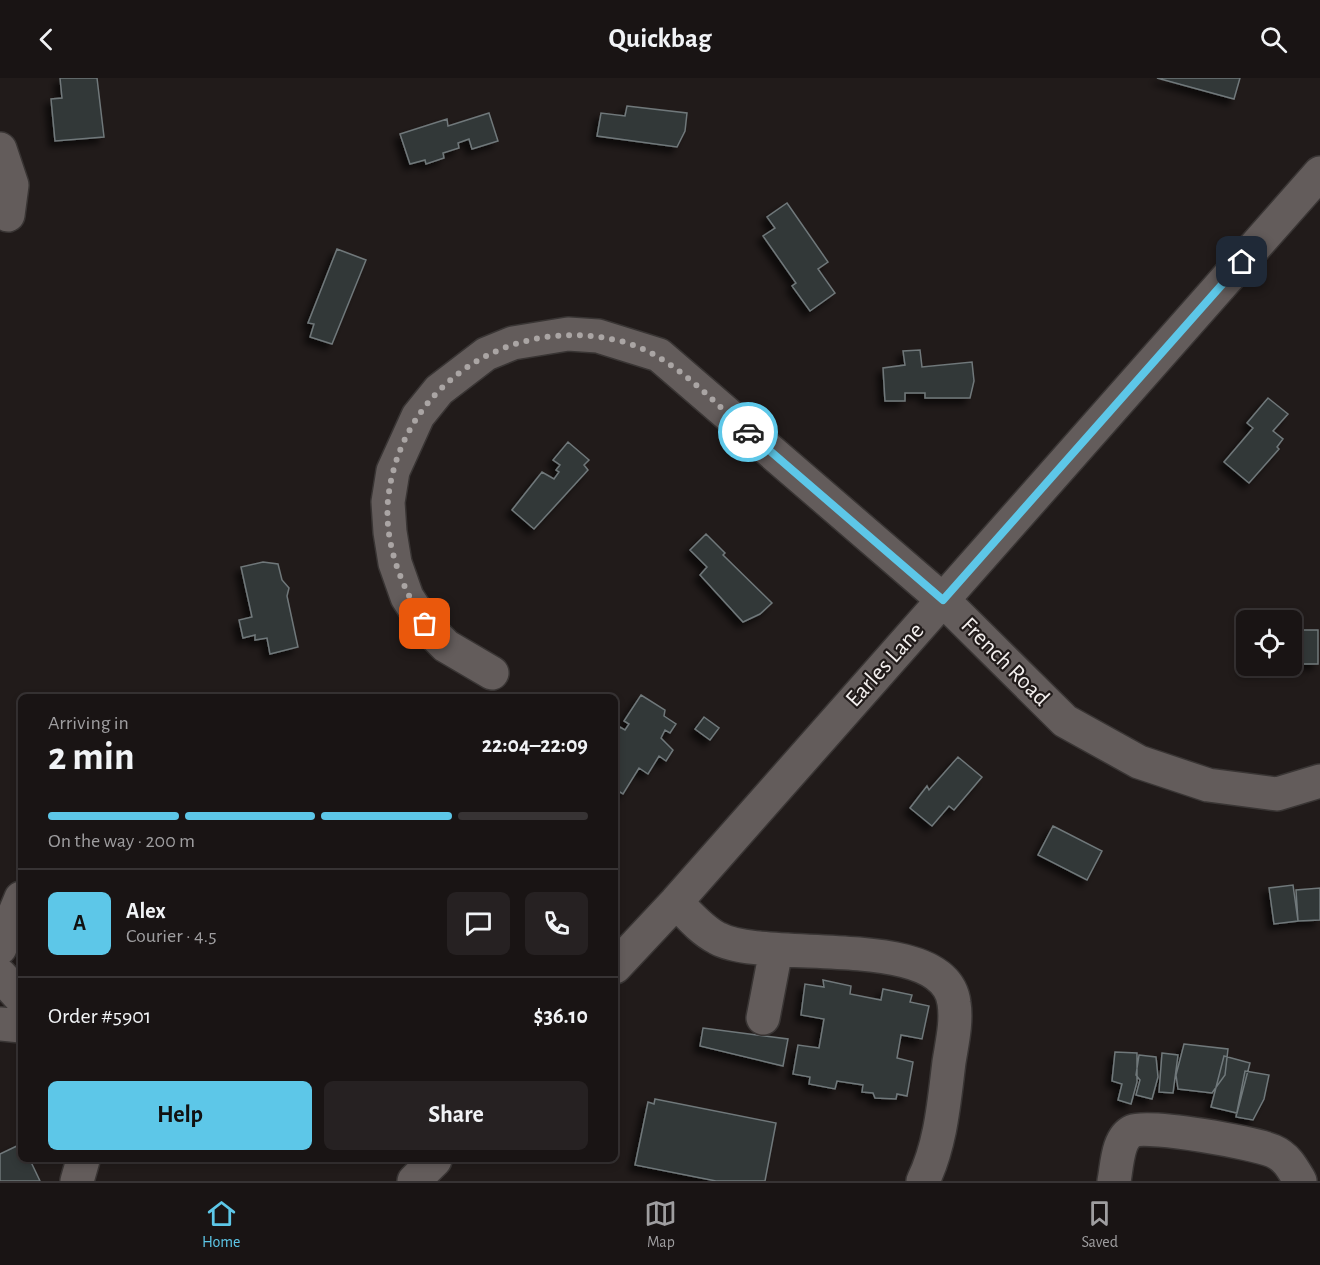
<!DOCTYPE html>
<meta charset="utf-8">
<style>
body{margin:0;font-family:"Alegreya Sans",sans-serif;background:#262122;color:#f1f3f6;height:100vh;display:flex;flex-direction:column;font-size:22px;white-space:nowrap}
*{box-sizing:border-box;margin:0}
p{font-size:20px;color:#9f9ea0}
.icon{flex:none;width:33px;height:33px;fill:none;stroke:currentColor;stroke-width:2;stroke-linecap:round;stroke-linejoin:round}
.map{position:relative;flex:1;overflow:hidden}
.drawer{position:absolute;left:18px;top:616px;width:600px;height:468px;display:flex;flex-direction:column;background:#191414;border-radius:9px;box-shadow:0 3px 9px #0003,0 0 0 2px #373334}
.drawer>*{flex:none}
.fabs{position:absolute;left:1236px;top:532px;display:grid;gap:12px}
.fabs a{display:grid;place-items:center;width:66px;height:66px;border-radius:9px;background:#191414;box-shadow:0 3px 9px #0003,0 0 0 2px #373334;font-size:30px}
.pin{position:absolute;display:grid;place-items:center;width:51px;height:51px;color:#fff;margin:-26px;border-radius:12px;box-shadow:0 3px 9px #0006}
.courier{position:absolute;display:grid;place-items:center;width:60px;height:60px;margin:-30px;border:4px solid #5dc7e8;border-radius:50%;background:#fff;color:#222;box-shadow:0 2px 8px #0007}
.head em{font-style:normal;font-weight:700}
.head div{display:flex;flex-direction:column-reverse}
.head{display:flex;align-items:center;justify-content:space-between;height:102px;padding:0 30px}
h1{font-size:39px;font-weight:700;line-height:45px}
.bar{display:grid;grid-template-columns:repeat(4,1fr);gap:9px 6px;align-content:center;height:72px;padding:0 30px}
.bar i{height:8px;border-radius:4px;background:#373334}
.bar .selected{background:#5dc7e8}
.bar p{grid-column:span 4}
.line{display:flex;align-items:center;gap:15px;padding:0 30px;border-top:2px solid #373334}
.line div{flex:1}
.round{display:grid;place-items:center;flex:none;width:63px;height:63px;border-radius:9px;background:#262122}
.action{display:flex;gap:12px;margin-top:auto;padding:12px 30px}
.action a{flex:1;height:69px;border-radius:9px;background:#5dc7e8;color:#111;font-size:24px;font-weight:700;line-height:69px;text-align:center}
.action a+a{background:#262122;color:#f1f3f6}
header{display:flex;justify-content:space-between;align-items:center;height:78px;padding:0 30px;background:#191414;font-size:27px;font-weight:700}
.menu{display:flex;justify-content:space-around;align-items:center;height:84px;border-top:2px solid #373334;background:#191414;font-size:16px;color:#9f9ea0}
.menu a{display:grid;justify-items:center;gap:3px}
.menu .selected{color:#5dc7e8}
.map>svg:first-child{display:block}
</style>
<header><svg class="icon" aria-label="back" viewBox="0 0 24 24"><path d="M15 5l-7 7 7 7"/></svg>Quickbag<svg class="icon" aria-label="search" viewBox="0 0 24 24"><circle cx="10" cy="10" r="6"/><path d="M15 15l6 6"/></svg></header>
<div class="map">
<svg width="1320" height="1103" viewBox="0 0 1320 1103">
<defs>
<filter id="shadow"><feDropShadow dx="-5.5" dy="5.5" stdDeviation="3" flood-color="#0009"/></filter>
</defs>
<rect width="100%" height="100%" fill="#211b1a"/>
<!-- building -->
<path fill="#303739" stroke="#70787a" stroke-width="1.5" filter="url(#shadow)" d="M60 0H97L104 59 55 63 51 21 62 20Z
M1157 0H1240L1234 21Z
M627 28 687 35 685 53 677 69 597 58 601 35 625 38Z
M489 35 498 63 472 71 469 61 458 65 459 70 443 75 444 80 426 86 425 82 410 86 400 56 447 41 448 48Z
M787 125 828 184 818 191 835 215 810 233 792 208 796 205 763 158 775 150 767 139Z
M337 171 366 182 332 266 310 259 314 246 308 245Z
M920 272 922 289 972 284 974 303 970 320H925V315H905V323H885L883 290 905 287 903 273Z
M1268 320 1288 336 1273 353 1283 361 1277 369 1279 371 1249 405 1224 384 1253 350 1247 345Z
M568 364 589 382 584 387 588 392 534 451 512 432 542 394 554 401 559 394 556 392 560 387 553 382Z
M706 456 725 475 723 477 772 525 760 536 743 544 700 497 707 489 690 472Z
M263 484 278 486 282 502 289 510 287 518 298 569 270 576 267 560 255 562V557L243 560 239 542 252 539 241 489Z
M1245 549 1246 588 1274 590 1246 591Z
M1292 552H1318V586H1292Z
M641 617 665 632 664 638 676 646 670 655 665 652 661 660 673 672 666 683 659 678 648 696 639 690 623 716 615 711V657L620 649 625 652 629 646 624 643Z
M704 639 719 650 710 662 695 651Z
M958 679 982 699 954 732 949 728 932 748 910 730 927 708 929 712Z
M1053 748 1102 773 1087 802 1038 777Z
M1293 807 1298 843 1274 846 1269 810Z
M1320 810V842L1298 843 1296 812Z
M823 902 851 908 850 916 881 922 883 911 912 917 910 924 929 928 922 961 901 957 897 980 913 984 907 1018 897 1016 896 1021 875 1020 873 1015 862 1014 863 1007 837 1003 835 1011 809 1006 810 999 793 996 798 967 819 970 824 941 801 937 805 906 824 909Z
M703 950 788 961 783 988 700 968Z
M1184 966 1228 971 1225 997 1212 1015 1178 1011 1176 997Z
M1115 974 1137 975V1004L1131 1026 1118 1022 1122 1006 1112 1003Z
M1162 975 1178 977 1173 1015 1159 1014Z
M1139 977 1156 979 1158 999 1152 1021 1136 1017 1140 1002 1136 997Z
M1224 978 1250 985 1237 1035 1211 1029Z
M1245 993 1269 997 1264 1021 1253 1042 1236 1039Z
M655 1021 776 1045 765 1103H716L635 1087 648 1024 654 1026Z
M21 1066V1082H30L40 1103H0V1076Z"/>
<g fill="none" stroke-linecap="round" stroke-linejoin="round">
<defs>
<path id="minor" d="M0 71 12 107 8 137
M492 595 446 568 425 547 407 519 395 485 390 454 388 424 393 393 418 338 439 312 486 276 513 265 568 256 598 258 659 277 943 522 1065 643 1139 684 1208 707 1277 716 1320 703
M676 824C688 836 701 852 717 860 765 887 945 852 954 925 957 944 952 965 949 984 944 1024 941 1066 923 1103
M0 870 21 820
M615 889 676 824 1320 95
M0 897 21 920
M763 940 776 872
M0 946 21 948
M77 1103 83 1082
M414 1103 435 1082
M1114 1103C1117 1089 1117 1060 1133 1053 1150 1046 1254 1065 1273 1073 1287 1079 1293 1091 1300 1103"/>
</defs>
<!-- minor casing -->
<use href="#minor" stroke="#393534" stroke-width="36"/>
<!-- minor -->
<use href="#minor" stroke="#635c5b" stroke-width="33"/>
</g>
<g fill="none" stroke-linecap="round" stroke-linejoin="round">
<!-- done -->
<path stroke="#aaa5a4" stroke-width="6" stroke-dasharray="0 10.8" d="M425 546C402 510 384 466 388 422 400 305 514 234 624 264 673 278 710 321 748 354"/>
<!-- route -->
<path stroke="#5dc7e8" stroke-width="8" d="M748 354 943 522 1242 184"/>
</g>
<g text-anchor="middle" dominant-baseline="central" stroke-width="4.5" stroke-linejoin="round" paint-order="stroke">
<!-- street labels -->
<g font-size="24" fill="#f3efee" stroke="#211b1a">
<text transform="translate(1005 584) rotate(45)">French Road</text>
<text transform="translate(885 587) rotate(-48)">Earles Lane</text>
</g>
</g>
</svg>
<div class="fabs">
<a><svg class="icon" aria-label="locate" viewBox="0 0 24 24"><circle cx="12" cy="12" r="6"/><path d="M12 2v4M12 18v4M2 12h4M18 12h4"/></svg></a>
</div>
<div class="pin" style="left:425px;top:546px;background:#ea580c"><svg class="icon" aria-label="bag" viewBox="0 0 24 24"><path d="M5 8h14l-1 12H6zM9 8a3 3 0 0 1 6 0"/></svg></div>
<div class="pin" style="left:1242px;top:184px;background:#1f2937"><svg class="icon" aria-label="home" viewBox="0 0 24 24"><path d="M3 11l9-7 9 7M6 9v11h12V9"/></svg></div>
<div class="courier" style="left:748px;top:354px"><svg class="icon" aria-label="car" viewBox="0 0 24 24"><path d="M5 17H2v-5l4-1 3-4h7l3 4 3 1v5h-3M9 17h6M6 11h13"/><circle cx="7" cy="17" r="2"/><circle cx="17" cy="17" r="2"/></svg></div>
<section class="drawer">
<div class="head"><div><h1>2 min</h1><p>Arriving in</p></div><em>22:04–22:09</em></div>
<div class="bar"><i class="selected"></i><i class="selected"></i><i class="selected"></i><i></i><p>On the way · 200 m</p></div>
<div class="line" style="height:108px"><b class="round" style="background:#5dc7e8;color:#111">A</b><div><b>Alex</b><p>Courier · 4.5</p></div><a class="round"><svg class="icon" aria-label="chat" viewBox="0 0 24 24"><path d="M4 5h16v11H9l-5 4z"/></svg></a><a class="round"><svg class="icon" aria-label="phone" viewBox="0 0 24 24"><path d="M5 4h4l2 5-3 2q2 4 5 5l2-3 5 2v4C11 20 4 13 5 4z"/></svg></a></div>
<div class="line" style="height:78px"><div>Order #5901</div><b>$36.10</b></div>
<div class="action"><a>Help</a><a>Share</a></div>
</section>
</div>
<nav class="menu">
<a class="selected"><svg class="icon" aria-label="home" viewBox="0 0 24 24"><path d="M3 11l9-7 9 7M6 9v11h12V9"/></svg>Home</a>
<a><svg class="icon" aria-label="map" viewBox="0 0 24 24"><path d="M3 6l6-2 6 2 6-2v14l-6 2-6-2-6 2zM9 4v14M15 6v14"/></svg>Map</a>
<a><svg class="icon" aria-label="saved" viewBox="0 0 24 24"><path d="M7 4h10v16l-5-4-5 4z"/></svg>Saved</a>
</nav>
